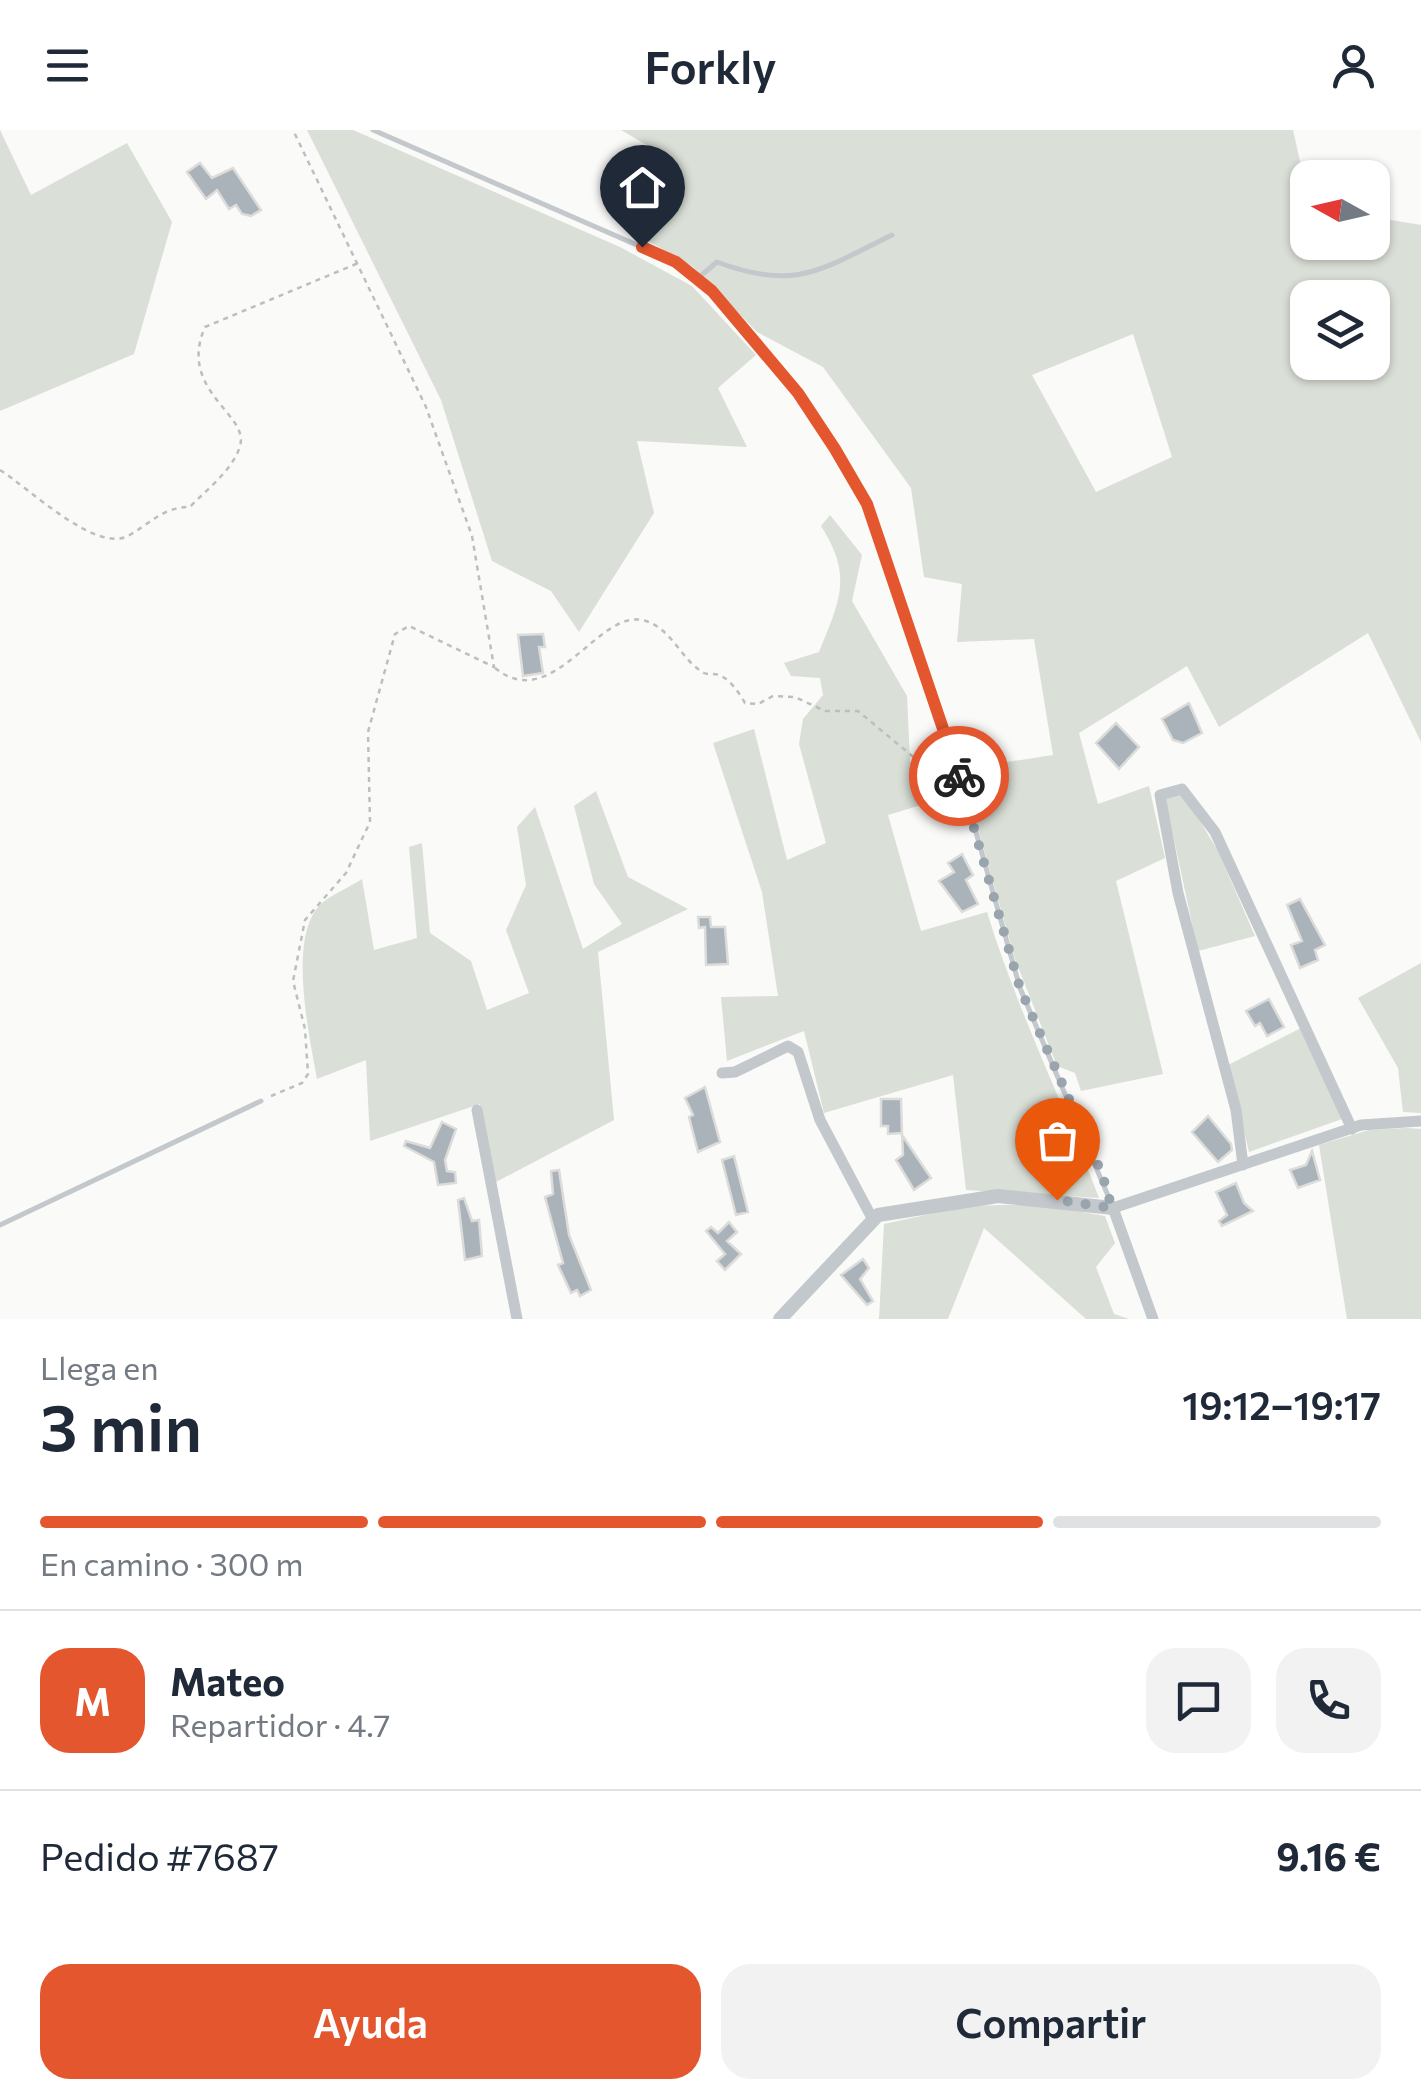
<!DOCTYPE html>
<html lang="es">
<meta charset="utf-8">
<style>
body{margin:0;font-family:Commissioner,sans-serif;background:#f2f2f3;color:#1f2937;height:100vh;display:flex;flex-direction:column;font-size:38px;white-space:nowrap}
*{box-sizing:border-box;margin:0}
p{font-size:32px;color:#747a83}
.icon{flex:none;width:55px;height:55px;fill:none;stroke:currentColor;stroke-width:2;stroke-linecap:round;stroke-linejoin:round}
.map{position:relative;height:1189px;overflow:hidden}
.details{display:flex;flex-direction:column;background:#fff;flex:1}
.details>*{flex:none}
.needle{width:65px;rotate:278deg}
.buttons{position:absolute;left:1290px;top:30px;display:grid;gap:20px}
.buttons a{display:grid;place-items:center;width:100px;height:100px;border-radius:20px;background:#fff;box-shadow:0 2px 8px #0004;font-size:50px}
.pin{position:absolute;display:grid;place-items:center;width:85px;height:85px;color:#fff;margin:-102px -42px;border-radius:50% 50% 50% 0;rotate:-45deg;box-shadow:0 0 10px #0007}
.pin .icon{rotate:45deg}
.courier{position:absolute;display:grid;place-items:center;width:100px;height:100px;margin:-50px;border:8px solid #e4572e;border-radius:50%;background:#fff;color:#222;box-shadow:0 2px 12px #0007}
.summary em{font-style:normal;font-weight:600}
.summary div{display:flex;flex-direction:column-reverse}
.summary{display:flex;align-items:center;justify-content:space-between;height:170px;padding:0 40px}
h1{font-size:65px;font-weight:600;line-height:75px}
.bar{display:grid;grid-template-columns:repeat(4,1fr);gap:15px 10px;align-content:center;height:120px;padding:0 40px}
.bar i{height:12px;border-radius:8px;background:#e0e1e3}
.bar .selected{background:#e4572e}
.bar p{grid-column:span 4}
.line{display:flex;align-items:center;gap:25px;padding:0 40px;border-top:2px solid #e0e1e3}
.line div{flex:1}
.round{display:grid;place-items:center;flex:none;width:105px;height:105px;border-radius:30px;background:#f2f2f3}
.cta{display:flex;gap:20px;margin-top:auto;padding:20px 40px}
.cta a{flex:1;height:115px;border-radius:30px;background:#e4572e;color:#fff;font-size:40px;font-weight:600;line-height:115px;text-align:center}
.cta a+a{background:#f2f2f3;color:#1f2937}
header{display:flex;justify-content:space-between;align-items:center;height:130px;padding:0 40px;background:#fff;font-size:45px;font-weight:600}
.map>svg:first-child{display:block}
</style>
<header><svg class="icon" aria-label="menu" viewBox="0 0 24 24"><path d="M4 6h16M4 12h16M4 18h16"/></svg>Forkly<svg class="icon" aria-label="person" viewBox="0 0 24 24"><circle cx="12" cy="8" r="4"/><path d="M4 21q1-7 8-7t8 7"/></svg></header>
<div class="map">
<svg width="1421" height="1189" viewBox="0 0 1421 1189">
<rect width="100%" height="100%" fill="#fafaf8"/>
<!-- green -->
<path fill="#dadfd7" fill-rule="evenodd" d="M0 0 31 65 127 13 172 92 134 224 0 281Z
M307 0H353L620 117 692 156 756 225 718 258 747 317 637 311 654 383 579 502 551 461 492 431 441 270Z
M621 0H1293L1307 63 1308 112H1372L1373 87 1421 95V612L1368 503 1219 597 1187 536 1079 603 1098 674 1149 656 1165 728 1116 751 1163 944 1081 961 1075 943 1057 936 1015 829 961 639 1053 625 1034 509 957 512 962 454 924 447 911 358 823 237 757 202 693 137 626 98 650 17ZM1308 168H1372V232H1308ZM1133 204 1172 327 1096 362 1032 245Z
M830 385 862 425 852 471 907 566 910 632 949 648 954 665 888 685 921 801 987 782C1017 880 1063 972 1099 1068L966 1060 953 945 824 983 804 901 727 931 721 867 778 866 762 762 713 613 754 599 787 730 826 713 799 614 803 589 823 565 820 548 791 546 784 533 819 522C840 470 853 446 821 396Z
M596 661 628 747 688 779 598 822 614 990 494 1053 480 974 370 1011 366 930 317 949C310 908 286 805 322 773 333 764 350 757 362 749L374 820 417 808 409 717 422 713 430 803 471 831 487 880 529 863 506 800 526 755 517 697 535 677 583 819 622 794 594 754 574 676Z
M1183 663 1218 721 1255 806 1198 821 1165 668Z
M1421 833V983L1403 982 1398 938 1358 868Z
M1301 898 1342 989 1249 1022 1228 935Z
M1406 998 1421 999V1189H1347L1319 1015 1369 1000Z
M1037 1074 1105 1086 1115 1113 1096 1137 1114 1184 1129 1189H1086L984 1098 948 1189H879L884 1094 967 1076Z"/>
<!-- building -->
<path fill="#aab3b9" stroke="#dcdcda" stroke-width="2.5" d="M200 33 212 48 233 38 261 80 251 86 242 84 236 75 229 79 217 60 206 69 187 42Z
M543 504 545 517H539L543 543 523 546 518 505Z
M1189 573 1202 603 1183 613 1173 610 1162 589Z
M1116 593 1139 617 1119 639 1096 613Z
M962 724 973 745 966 750 978 774 962 782 939 751 954 742 948 733Z
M1300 769 1325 815 1315 820 1318 830 1300 838 1291 815 1302 811 1287 775Z
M698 787H710L711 797H725L728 834 706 835 705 797 699 798Z
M1269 869 1284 897 1267 906 1260 893 1255 896 1246 881Z
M705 957 720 1012 698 1022 689 987 693 985 685 968Z
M881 969H901L902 1003 888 1004V996H881Z
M1208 986 1231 1014 1232 1020 1218 1032 1192 1002Z
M442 992 456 999 445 1030 447 1041 455 1042 456 1053 438 1055 434 1032 404 1016 406 1011 430 1018Z
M902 1005 931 1048 914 1060 896 1030 903 1025Z
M1312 1021 1320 1050 1298 1058 1290 1040 1306 1035Z
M734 1026 748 1082 736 1085 722 1030Z
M559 1040 569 1105 591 1160 580 1166 577 1160 571 1163 558 1135 563 1133 545 1067 553 1064 551 1041Z
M1236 1053 1244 1073 1253 1081 1222 1096 1219 1091 1227 1085 1216 1062Z
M464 1068 472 1091 479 1090 482 1126 465 1130 458 1070Z
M729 1092 737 1102 727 1111 741 1124 725 1140 717 1131 725 1124 706 1101 711 1097 718 1103Z
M863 1129 869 1138 860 1149 873 1171 867 1175 841 1145Z"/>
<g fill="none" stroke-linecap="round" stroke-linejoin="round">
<!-- path -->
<path stroke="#bbbfc2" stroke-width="2.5" stroke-dasharray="5 5" stroke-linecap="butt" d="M0 340C29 358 95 423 128 406 151 393 163 377 190 377 206 360 233 340 240 316 250 284 177 261 205 197L356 134
M495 538C554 586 599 475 646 491 673 500 681 530 704 543 708 545 714 543 719 545 731 550 739 563 745 573L758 574 773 566 795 567 825 581H858L923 635 942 630
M271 966 302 953 308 944 305 899 293 851 305 790 346 743 370 692 368 602 395 504 409 496 494 537 472 406 426 277 293 0"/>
<!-- service -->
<path stroke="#c3c8cc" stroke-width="5" d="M373 0 676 132 712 161 799 263 867 374 963 656 1020 858 1112 1075
M698 148 717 132C796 162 822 139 892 105
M0 1095 261 971"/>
<!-- minor -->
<path stroke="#c3c8cc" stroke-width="11" d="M722 943 735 942 788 916 798 922 820 990 872 1088
M477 980 517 1189
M1243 1035 1236 980 1178 763 1160 665 1182 659 1215 702 1352 999
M1153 1189 1113 1078 1361 995 1421 991"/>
<!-- tertiary -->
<path stroke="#c3c8cc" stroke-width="14" d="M780 1189 878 1085 998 1066 1113 1078"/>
</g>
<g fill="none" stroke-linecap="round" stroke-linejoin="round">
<!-- done -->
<path stroke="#99a4ac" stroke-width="10" stroke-dasharray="0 18" d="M959 646 1020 858 1102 1044 1112 1078 1057 1070"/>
<!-- route -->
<path stroke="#e4572e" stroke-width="12" d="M642 117 676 132 712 161 798 263 835 319 867 374 959 646"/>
</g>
</svg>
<div class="buttons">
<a><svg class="needle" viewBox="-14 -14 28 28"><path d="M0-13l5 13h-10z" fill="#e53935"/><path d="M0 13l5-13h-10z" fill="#747a83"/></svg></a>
<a><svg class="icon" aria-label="layers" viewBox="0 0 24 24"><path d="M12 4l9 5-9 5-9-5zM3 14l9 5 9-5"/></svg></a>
</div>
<div class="pin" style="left:1057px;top:1070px;background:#ea580c"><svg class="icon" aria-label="bag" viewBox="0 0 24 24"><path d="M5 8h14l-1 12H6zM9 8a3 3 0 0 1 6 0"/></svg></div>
<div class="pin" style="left:642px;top:117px;background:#1f2937"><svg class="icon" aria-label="home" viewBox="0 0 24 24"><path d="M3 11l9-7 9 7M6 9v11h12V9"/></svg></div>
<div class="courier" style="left:959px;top:646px"><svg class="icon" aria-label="bike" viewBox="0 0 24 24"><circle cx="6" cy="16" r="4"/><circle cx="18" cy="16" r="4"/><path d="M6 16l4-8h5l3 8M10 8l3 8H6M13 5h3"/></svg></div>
</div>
<section class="details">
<div class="summary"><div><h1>3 min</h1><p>Llega en</p></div><em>19:12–19:17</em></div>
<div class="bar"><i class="selected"></i><i class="selected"></i><i class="selected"></i><i></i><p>En camino · 300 m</p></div>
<div class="line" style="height:180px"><b class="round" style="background:#e4572e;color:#fff">M</b><div><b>Mateo</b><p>Repartidor · 4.7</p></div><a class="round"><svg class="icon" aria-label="chat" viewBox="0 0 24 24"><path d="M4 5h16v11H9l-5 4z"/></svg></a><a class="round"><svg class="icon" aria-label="phone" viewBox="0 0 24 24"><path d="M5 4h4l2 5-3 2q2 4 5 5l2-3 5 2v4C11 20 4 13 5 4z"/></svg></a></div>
<div class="line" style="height:130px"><div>Pedido #7687</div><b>9.16 €</b></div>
<div class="cta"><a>Ayuda</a><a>Compartir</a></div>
</section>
